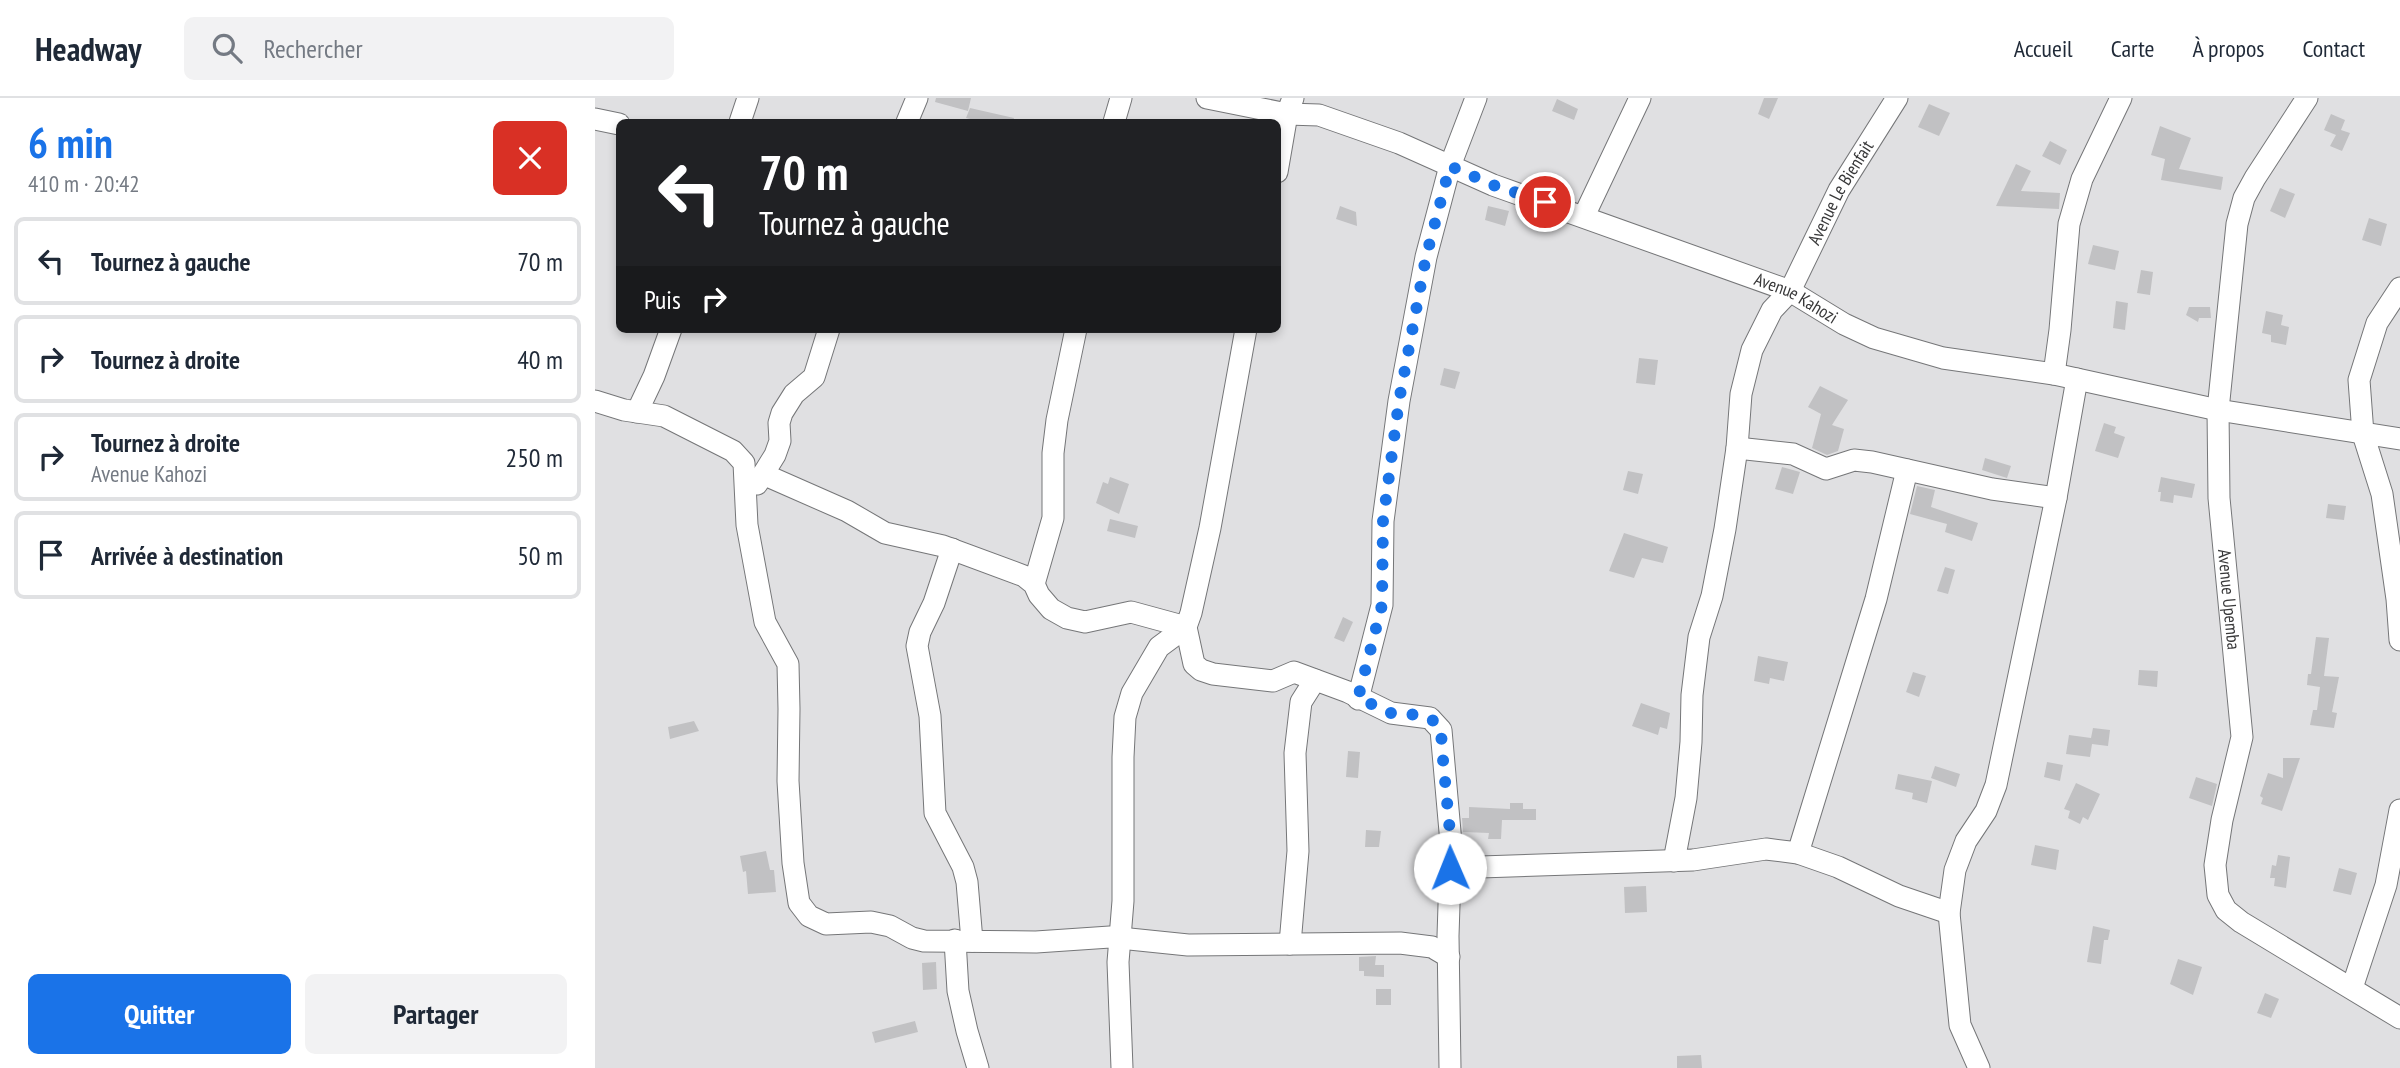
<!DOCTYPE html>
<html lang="fr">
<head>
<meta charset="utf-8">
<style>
  body { margin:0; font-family:"PT Sans Narrow",sans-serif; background:#f2f2f3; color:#1f2937; height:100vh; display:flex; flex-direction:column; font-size:26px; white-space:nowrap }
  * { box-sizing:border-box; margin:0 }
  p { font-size:23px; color:#747a83 }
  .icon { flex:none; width:38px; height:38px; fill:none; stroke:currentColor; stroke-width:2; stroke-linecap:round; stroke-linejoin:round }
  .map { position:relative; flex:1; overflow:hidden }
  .sheet { display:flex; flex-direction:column; background:#fff; width:595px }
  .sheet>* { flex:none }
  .banner { position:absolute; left:21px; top:21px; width:665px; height:214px; border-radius:10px; box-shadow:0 4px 10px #0003; background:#202124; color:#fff; overflow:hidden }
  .pin { position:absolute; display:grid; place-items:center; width:60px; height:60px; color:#fff; margin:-30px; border:4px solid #fff; border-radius:50%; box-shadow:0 2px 7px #0007 }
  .me { position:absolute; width:77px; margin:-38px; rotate:359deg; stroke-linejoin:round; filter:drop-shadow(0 0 5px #0008) }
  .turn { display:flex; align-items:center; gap:24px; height:147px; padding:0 28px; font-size:32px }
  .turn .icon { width:91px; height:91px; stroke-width:2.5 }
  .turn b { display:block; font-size:49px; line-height:60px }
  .then { display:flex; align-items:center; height:66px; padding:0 28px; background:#0003; gap:14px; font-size:26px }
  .round { display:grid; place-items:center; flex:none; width:74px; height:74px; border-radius:10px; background:#f2f2f3 }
  .overview { display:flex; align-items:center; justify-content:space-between; height:119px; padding:0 28px }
  h1 { font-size:42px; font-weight:600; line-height:52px; color:#1a73e8 }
  .button { display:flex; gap:14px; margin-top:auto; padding:14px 28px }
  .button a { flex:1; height:80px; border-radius:10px; background:#1a73e8; color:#fff; font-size:28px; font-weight:600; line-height:80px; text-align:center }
  .button a+a { background:#f2f2f3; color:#1f2937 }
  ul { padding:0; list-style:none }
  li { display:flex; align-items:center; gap:21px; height:88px; margin:0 14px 10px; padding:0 14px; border:4px solid #e0e1e3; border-radius:10px }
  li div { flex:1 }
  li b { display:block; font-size:26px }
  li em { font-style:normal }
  header { display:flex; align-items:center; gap:42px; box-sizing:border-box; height:98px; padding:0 35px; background:#fff; border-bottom:2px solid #e0e1e3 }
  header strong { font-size:33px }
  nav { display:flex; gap:38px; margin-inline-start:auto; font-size:24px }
  .search { width:490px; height:63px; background:#f2f2f3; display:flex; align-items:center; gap:18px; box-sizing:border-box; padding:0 24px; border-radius:10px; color:#747a83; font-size:26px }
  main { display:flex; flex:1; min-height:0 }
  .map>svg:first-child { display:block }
</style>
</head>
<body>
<header>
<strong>Headway</strong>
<div class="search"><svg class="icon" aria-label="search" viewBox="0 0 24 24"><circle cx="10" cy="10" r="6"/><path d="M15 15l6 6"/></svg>Rechercher</div>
<nav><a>Accueil</a><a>Carte</a><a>À propos</a><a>Contact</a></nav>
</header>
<main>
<section class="sheet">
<div class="overview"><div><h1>6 min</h1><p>410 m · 20:42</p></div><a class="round" style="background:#d93025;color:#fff"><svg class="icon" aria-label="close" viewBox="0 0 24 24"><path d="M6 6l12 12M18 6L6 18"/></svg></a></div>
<ul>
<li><svg class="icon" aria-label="left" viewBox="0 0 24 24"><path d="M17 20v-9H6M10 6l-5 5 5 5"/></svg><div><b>Tournez à gauche</b></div><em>70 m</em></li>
<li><svg class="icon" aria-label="right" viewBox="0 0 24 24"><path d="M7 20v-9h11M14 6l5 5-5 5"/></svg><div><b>Tournez à droite</b></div><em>40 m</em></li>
<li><svg class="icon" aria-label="right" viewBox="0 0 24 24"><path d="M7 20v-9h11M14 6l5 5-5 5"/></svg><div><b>Tournez à droite</b><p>Avenue Kahozi</p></div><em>250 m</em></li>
<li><svg class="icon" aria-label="arrive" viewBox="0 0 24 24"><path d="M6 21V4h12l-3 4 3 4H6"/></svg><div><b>Arrivée à destination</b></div><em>50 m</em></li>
</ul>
<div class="button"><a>Quitter</a><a>Partager</a></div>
</section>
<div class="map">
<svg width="1805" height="970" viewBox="0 0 1805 970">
  <rect width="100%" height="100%" fill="#e0e0e2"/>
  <g fill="#c1c1c3">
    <path d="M341 0H376L373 13 340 4Z"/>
    <path d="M1169 0H1183L1174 21 1163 16Z"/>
    <path d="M962 1 983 11 979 22 957 13Z"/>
    <path d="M1334 6 1355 15 1344 38 1323 29Z"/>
    <path d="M375 10 419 20 418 24H388L371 20Z"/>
    <path d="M1736 16 1750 22 1746 32 1755 35 1747 53 1735 48 1741 37 1729 32Z"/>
    <path d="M1565 28 1596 40 1584 71 1628 79 1626 92 1566 82 1570 61 1556 57Z"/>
    <path d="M1455 43 1472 52 1465 67 1447 58Z"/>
    <path d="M1421 66 1436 73 1426 93 1465 95 1464 111 1401 108Z"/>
    <path d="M1685 90 1700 96 1690 120 1675 113Z"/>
    <path d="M745 108 761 114 762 128 741 121Z"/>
    <path d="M893 108 914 113 910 128 890 122Z"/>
    <path d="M1774 120 1792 126 1786 148 1767 142Z"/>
    <path d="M1498 147 1524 153 1520 172 1493 166Z"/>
    <path d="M1546 172 1558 174 1555 197 1542 195Z"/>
    <path d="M1521 203 1533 205 1530 232 1518 230Z"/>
    <path d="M1594 209H1615L1616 220H1604L1603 224 1591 217Z"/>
    <path d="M1671 213 1688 217 1686 227 1694 229 1691 247 1676 244V237L1667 235Z"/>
    <path d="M1044 260 1063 262 1060 287 1041 285Z"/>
    <path d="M849 270 865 274 860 291 845 287Z"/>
    <path d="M1225 288 1253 302 1237 327 1249 331 1243 353 1232 357 1217 350 1226 316 1213 309Z"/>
    <path d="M1509 325 1521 329 1519 335 1530 339 1523 360 1500 353Z"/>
    <path d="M1390 360 1416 368 1412 380 1387 372Z"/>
    <path d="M1187 369 1205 374 1198 396 1180 391Z"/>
    <path d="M1033 373 1048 376 1043 396 1028 392Z"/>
    <path d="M515 379 534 386 524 416 501 405 508 384 513 386Z"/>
    <path d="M1566 379 1600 386 1597 400 1579 397 1578 405 1565 403 1566 394H1563Z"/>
    <path d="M1322 388 1340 392 1336 409 1383 425 1377 443 1350 434 1352 426 1315 416Z"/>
    <path d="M1733 406 1751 408 1749 422 1731 420Z"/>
    <path d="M515 421 543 428 540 440 512 433Z"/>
    <path d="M1029 435 1073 449 1068 465 1047 460 1039 480 1014 473Z"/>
    <path d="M1350 469 1360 472 1353 496 1342 493Z"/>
    <path d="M748 519 758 524 749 544 739 540Z"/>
    <path d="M1721 539 1734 540 1729 578 1744 579 1737 614 1742 615 1739 630 1715 627 1718 612H1722L1725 589 1712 587 1713 576H1716Z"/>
    <path d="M1163 558 1193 564 1189 583 1175 580 1174 586 1159 583Z"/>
    <path d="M1544 572 1563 573 1562 589 1543 587Z"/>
    <path d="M1318 574 1331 578 1324 599 1311 594Z"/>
    <path d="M1046 605 1075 615 1072 631 1065 629 1063 637 1037 628Z"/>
    <path d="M99 623 104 633 75 641 73 629Z"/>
    <path d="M1498 630 1515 632 1513 648 1497 646 1495 659 1471 656 1474 637 1496 640Z"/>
    <path d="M753 653 765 654 763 680 751 679Z"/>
    <path d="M1688 660H1705L1687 713 1666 706 1668 700 1665 698 1673 675 1688 680Z"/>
    <path d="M1452 664 1468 667 1465 683 1449 679Z"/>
    <path d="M1340 668 1365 676 1361 689 1336 680Z"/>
    <path d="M1303 676 1337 683 1332 705 1317 701 1318 695 1300 691Z"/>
    <path d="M1601 679 1622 686 1617 708 1594 700Z"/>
    <path d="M1481 685 1505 696 1493 722 1488 719 1485 726 1473 720 1475 713 1469 711Z"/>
    <path d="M915 705H928V711H941V722H907L906 741H893L894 735 868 734 867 720H874V709L915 711Z"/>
    <path d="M771 732 786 733 784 749H770Z"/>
    <path d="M1440 747 1464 752 1461 772 1436 767Z"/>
    <path d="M171 753 175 772H179L181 794 153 796 151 773 148 774 145 758Z"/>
    <path d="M1683 757 1695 759 1691 790 1679 788 1680 780H1675L1677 767 1681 768Z"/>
    <path d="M1744 770 1762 775 1756 797 1738 793Z"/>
    <path d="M1051 788 1052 814 1030 815 1029 789Z"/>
    <path d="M1498 828 1515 832 1513 842H1509L1506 866 1492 864Z"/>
    <path d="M781 858 780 867H789V879L769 878V873H764V859Z"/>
    <path d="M1583 861 1607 869 1598 897 1575 886Z"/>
    <path d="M341 864 342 891 328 892 327 865Z"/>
    <rect x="781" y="891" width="15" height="16"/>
    <path d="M1670 895 1684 901 1676 920 1662 915Z"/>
    <path d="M320 923 323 934 280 945 277 934Z"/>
    <path d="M1106 957 1107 970H1082V958Z"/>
  </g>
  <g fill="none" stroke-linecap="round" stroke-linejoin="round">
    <g stroke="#757678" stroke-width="23">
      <g id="minor">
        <path id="s1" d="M612 0 692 16 724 17 804 45 898 87 1195 193 1249 226 1279 240 1348 260 1459 276 1623 312 1805 341"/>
        <path id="s2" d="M1712 0 1660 80 1649 100 1642 126 1623 312 1624 400 1647 639 1627 722 1620 767 1623 797 1631 812 1646 824 1805 920"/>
        <path d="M0 21 24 26"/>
        <path d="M145 24 153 0"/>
        <path d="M312 24 322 0"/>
        <path d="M519 24 526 0"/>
        <path d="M682 74 692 16 698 0"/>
        <path d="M989 118 1045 0"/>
        <path d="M1805 190 1782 225 1764 282 1768 336 1787 396 1802 501 1805 542"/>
        <path d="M1459 276 1465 232 1474 126 1487 81 1526 0"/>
        <path d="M0 303 29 312 69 318 138 353 149 365 152 427 170 524 193 566 194 611 193 683 198 765 204 805 214 818 231 826 276 824 295 828 317 840 329 843 441 844 515 839 593 847 805 845 837 849 854 859"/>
        <path d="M42 314 59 278 76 231"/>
        <path d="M1142 350 1198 356 1231 371 1259 362 1277 364 1397 391 1461 400"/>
        <path d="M168 376 252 413 290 435 348 448 429 478 439 486 444 497 456 511 472 520 490 524 536 514 591 529 599 566 606 572 618 576 678 583 699 574 753 594 796 615 835 620 846 632 856 745 853 838 855 970"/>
        <path d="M162 386 180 357 185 343 184 325 187 315 199 296 219 279 234 231"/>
        <path d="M357 451 339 505 325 534 322 548 335 618 340 715 368 769 372 784 377 843"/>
        <path d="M439 486 458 420V355L462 322 481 231"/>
        <path d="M763 601 787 507 788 423 804 303 831 159 855 68 881 0"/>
        <path d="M1203 755 1281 501 1312 372"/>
        <path id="s3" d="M1079 763 1091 700 1096 644 1097 597 1104 539 1117 498 1130 431 1142 350 1146 296 1157 252 1177 212 1195 193 1244 92 1302 0"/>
        <path d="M855 770 1098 762 1171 751 1203 755 1243 769 1304 798 1354 815"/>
        <path d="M360 842 363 893 372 933 383 970"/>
        <path d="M695 846 703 753 700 655 706 604 720 582"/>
        <path d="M1757 890 1791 787 1805 712"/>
        <path d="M527 970 523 864 528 803V659L530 619 537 595 564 549 591 529 596 515 615 430 651 231"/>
        <path d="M1384 970 1365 927 1354 815 1360 772 1371 743 1391 713 1401 687 1461 400 1482 281"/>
      </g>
    </g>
    <use href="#minor" stroke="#fff" stroke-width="21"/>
  </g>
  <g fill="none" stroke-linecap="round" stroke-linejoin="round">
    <path stroke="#1a73e8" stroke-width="12" stroke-dasharray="0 21.6" d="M855 770 856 745 847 651 846 632 842 626 835 620 823 617 796 615 763 600 787 507 788 423 804 303 831 159 855 68 898 87 950 104"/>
  </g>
  <g text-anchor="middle" stroke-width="7" stroke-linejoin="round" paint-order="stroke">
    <g font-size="18" fill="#383839" stroke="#fff">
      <text dy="6" stroke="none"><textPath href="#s3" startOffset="700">Avenue Le Bienfait</textPath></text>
      <text dy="6" stroke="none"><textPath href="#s1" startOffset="625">Avenue Kahozi</textPath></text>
      <text dy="6" stroke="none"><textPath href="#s2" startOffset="522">Avenue Upemba</textPath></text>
    </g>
  </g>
</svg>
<div class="pin" style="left:950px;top:104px;background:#d93025"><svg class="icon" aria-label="arrive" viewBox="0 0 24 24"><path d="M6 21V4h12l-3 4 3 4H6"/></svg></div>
<svg class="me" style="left:855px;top:770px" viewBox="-20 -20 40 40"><circle r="19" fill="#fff"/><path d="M0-13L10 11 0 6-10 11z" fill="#1a73e8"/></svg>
<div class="banner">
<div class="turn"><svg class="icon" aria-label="left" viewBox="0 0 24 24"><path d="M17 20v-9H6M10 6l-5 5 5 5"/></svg><div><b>70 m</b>Tournez à gauche</div></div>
<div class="then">Puis<svg class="icon" aria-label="right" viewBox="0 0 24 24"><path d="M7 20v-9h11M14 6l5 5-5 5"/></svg></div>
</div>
</div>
</main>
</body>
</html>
